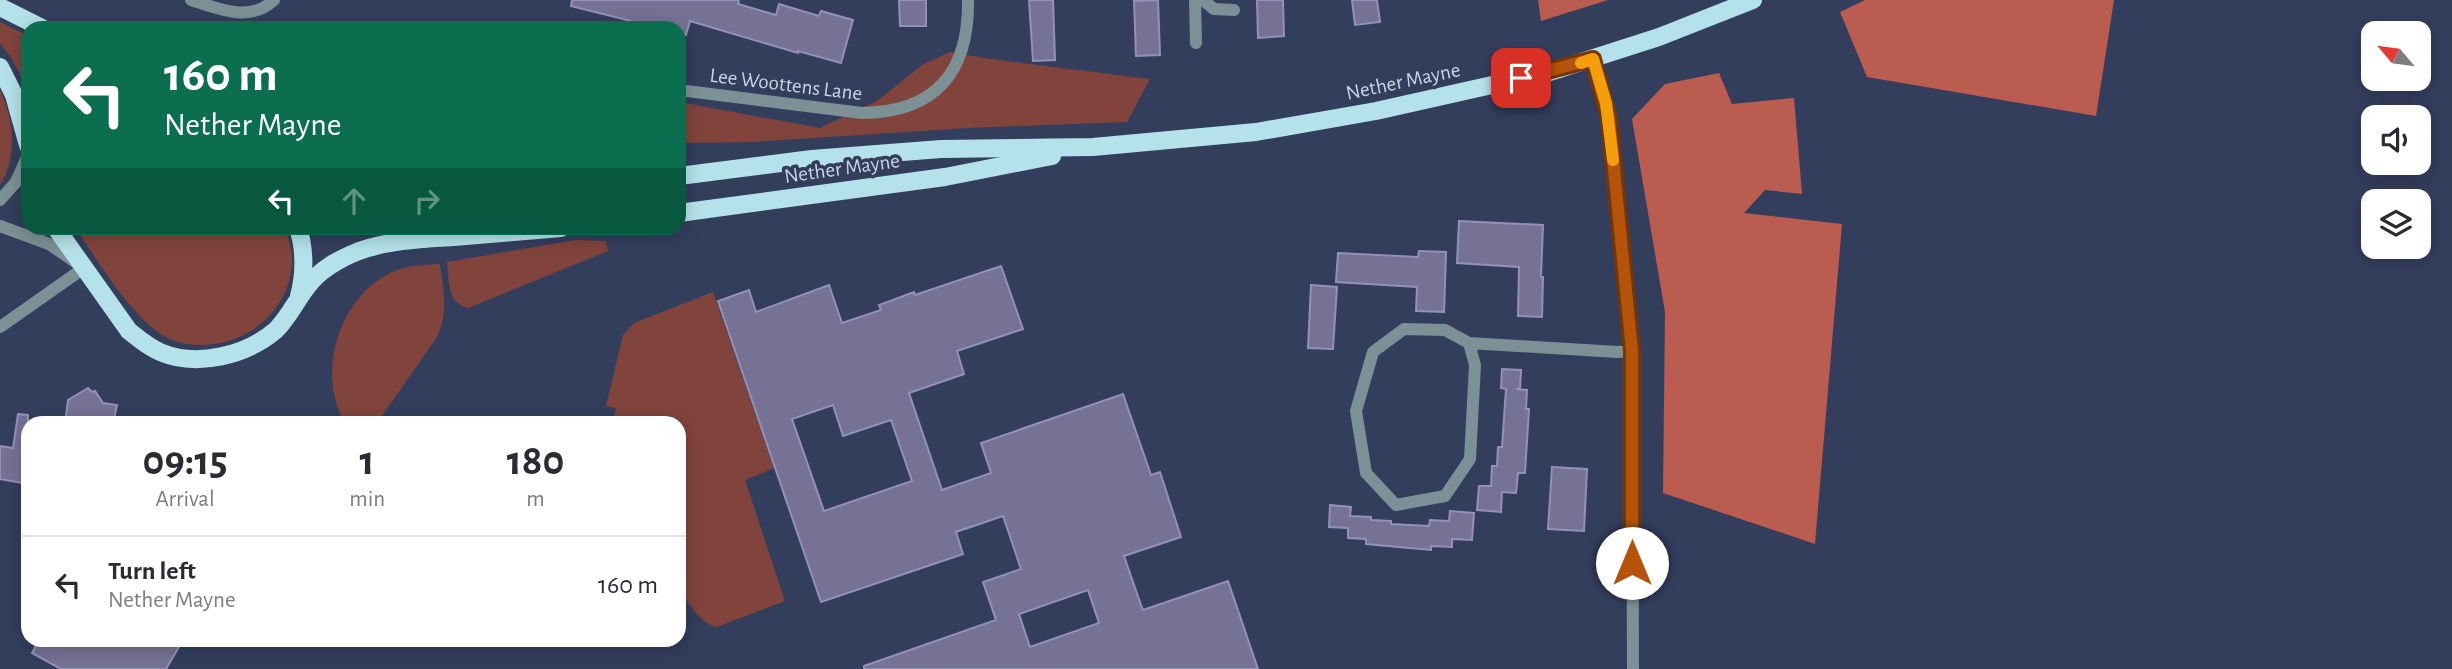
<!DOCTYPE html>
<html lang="en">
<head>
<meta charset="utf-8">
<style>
  body { margin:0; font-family:"Alegreya Sans",sans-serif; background:#f2f2f3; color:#2b2b33; height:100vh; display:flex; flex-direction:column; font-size:26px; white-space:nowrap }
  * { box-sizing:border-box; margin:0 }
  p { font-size:23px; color:#7c7c81 }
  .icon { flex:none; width:38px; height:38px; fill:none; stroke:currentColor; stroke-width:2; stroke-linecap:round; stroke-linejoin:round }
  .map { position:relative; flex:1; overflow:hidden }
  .panel { position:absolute; left:21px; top:416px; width:665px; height:231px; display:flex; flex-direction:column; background:#fff; border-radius:21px; box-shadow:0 4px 18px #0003 }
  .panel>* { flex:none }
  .hud { position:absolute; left:21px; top:21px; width:665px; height:214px; border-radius:21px; box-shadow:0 4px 18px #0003; background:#0b6e4f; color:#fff; overflow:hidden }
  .needle { width:46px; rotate:299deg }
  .buttons { position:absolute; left:2361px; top:21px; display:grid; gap:14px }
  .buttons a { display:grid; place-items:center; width:70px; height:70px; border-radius:14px; background:#fff; box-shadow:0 4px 18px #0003; font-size:35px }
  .pin { position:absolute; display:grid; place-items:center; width:60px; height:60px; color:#fff; margin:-30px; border-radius:14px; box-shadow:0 4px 10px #0006 }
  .me { position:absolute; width:77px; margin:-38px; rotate:0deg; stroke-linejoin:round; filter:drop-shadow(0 0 5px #0008) }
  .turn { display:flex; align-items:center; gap:24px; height:147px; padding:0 28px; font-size:32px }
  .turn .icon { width:91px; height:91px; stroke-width:2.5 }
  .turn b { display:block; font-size:49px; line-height:60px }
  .lanes { display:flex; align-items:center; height:66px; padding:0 28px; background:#0003; justify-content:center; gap:35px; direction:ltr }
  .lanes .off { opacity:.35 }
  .eta { display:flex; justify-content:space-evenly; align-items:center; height:119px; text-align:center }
  .eta b { font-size:42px; font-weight:600; line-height:49px }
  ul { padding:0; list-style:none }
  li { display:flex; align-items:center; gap:21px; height:98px; padding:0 28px; border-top:2px solid #e1e1e2 }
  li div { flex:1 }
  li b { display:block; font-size:26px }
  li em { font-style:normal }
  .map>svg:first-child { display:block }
</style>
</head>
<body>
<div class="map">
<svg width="2452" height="669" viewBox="0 0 2452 669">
  <rect width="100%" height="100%" fill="#333e5d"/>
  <g fill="#80443c">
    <path d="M0 22 28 36V90L12 59 0 43Z"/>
    <path d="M950 52 991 59 1150 79 1127 122 967 128 752 142 679 143V102L820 128 877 101 922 65Z"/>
    <path d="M0 90C14 120 18 156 0 185Z"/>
    <path d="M75 228H285C288 237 292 248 292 259 292 304 256 339 213 344 197 346 180 345 166 337 131 318 99 261 75 228Z"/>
    <path d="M576 240 606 241 608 251 468 308C447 304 449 279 447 262Z"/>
    <path d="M440 264C443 289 449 313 437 337L377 423H345C315 372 340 292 397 270 410 265 426 265 440 264Z"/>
    <path d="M713 292 774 468 745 480 785 601 717 627C701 624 689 603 679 591V424L613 423 616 408 606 406 623 335 634 323Z"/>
  </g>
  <g fill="#ba5c50">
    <path d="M1538 0H1608L1541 21Z"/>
    <path d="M1865 0H2114L2096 116 1867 77 1840 12Z"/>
    <path d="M1719 73 1732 104 1794 98 1802 194 1765 190 1744 213 1842 224 1815 544 1663 493 1665 312 1632 119 1665 84Z"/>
  </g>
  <g fill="#757296" stroke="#9491b7" stroke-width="2" fill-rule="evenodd">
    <path d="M572 0H739L738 4 776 15 779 4 819 16 821 11 853 20 841 63 798 51V53L690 21 686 35 679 33V28H659L571 6Z"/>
    <path d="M899 0H926V26H900Z"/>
    <path d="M1029 0H1053L1055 60 1033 61Z"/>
    <path d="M1158 0 1160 55 1136 56 1134 1Z"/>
    <path d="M1257 0H1283L1284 36 1258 38Z"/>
    <path d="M1352 0H1377L1380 22 1355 25Z"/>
    <path d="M1459 221 1543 225 1541 277H1543L1542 317 1518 316 1519 267 1457 263Z"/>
    <path d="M1419 251 1446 252 1444 312 1416 311 1417 287 1336 282 1338 253 1418 257Z"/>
    <path d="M1001 266 1023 329 957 351 964 374 909 393 942 490 991 473 981 443 1123 394 1151 475 1160 472 1181 537 1124 556 1142 608 1143 610 1228 581 1258 669H864V666L996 620 983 582 1021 569 1003 516 956 532 963 554 821 602 718 301 749 290 756 312 829 285 842 323 881 310 879 305 914 292 915 295ZM833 405 843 436 891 420 912 481 824 511 792 419ZM1088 590 1099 623 1030 647 1019 614Z"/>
    <path d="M1311 285 1337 287 1333 349 1308 348Z"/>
    <path d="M1502 369 1521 370 1520 389H1516L1527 390 1526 409H1529L1525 473H1518L1516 493 1502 492 1501 512 1477 510 1479 486H1491L1492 466H1497L1498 447H1502L1506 389 1501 388Z"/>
    <path d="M88 388 92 392 95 391 103 403 117 405 113 424H65L68 400Z"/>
    <path d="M18 414 28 415V484L0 479V446L13 448Z"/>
    <path d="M1552 467 1587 469 1584 531 1548 529Z"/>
    <path d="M1330 505 1351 507 1350 516 1371 517V520L1391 521V524L1429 526 1430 520 1449 521 1450 511 1474 513 1472 540 1452 539V547L1431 546V550L1366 544V539L1348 538V528L1329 527Z"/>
    <path d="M39 640H183L166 669H61L32 653Z"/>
  </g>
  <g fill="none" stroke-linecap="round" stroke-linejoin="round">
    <g stroke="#7c9195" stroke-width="12">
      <path d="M191 0C219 9 250 23 274 0"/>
      <path d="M1195 0 1196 43"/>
      <path d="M1203 0 1214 9 1234 10"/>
      <path d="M1593 59 1609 118 1632 351 1633 669"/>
      <path d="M679 90 862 113C936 112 969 72 968 0"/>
      <path d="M0 200 16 182 28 155"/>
      <path d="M0 226 49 244 84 268 0 327"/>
      <path d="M1469 343 1445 330 1404 329 1373 352 1356 411 1366 473 1396 505 1445 496 1470 459 1475 365 1469 343 1617 352 1632 351"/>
    </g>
    <g stroke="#b5e2ea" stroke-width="18">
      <path d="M0 7 42 28"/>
      <path d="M0 67 14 95 28 145"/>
      <path d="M679 176 812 159 941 149 1093 147 1256 132 1376 111 1550 72 1659 37 1753 0"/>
      <path d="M679 213 945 177 1052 156"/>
      <path d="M56 228 129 331C139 339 148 347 160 352 197 368 247 355 276 330 289 317 296 301 307 287 320 269 339 259 359 251 390 240 422 239 454 237 490 234 525 231 561 228"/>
      <path d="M298 228C305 249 305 274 299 296"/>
    </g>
  </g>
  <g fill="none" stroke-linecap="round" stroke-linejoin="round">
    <g stroke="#753606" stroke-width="18">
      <path id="route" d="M1521 78 1593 59 1609 118 1632 351V563"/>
    </g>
    <use href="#route" stroke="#b45309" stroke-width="12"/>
    <path stroke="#f59e0b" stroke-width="12" d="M1581 63 1593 59 1606 103 1613 160"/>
  </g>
  <g text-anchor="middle" stroke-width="7" stroke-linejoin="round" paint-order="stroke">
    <g font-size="21" fill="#cbd3e6" stroke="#333e5d">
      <text transform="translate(1403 81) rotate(-12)" y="7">Nether Mayne</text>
      <text transform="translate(786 84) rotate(7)" y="7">Lee Woottens Lane</text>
      <text transform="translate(842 168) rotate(-8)" y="7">Nether Mayne</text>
    </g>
  </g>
</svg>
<div class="buttons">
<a><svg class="needle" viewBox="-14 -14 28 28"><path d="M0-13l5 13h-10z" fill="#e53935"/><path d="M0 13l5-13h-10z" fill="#7c7c81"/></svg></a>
<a><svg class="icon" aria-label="sound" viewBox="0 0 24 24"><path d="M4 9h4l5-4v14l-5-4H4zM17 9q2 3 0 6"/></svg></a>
<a><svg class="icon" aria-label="layers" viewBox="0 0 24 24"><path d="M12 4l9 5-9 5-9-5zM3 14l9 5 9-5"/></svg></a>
</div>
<div class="pin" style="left:1521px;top:78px;background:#d93025"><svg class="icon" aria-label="arrive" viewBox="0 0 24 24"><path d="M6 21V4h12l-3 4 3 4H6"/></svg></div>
<svg class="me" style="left:1632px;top:563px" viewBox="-20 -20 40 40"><circle r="19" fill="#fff"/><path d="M0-13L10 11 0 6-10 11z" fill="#b45309"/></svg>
<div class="hud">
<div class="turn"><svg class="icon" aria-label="left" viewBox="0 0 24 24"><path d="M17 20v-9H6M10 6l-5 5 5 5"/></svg><div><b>160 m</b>Nether Mayne</div></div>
<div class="lanes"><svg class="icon" aria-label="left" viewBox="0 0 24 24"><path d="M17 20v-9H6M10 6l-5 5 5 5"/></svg><svg class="icon off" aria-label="ahead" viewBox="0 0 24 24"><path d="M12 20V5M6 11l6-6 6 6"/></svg><svg class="icon off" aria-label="right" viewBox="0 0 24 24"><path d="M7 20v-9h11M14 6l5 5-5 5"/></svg></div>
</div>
<section class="panel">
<div class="eta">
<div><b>09:15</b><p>Arrival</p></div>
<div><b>1</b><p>min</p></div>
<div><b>180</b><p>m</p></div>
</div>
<ul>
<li><svg class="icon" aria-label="left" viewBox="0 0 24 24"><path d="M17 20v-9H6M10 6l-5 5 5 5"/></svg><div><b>Turn left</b><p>Nether Mayne</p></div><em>160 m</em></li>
</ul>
</section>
</div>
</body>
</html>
